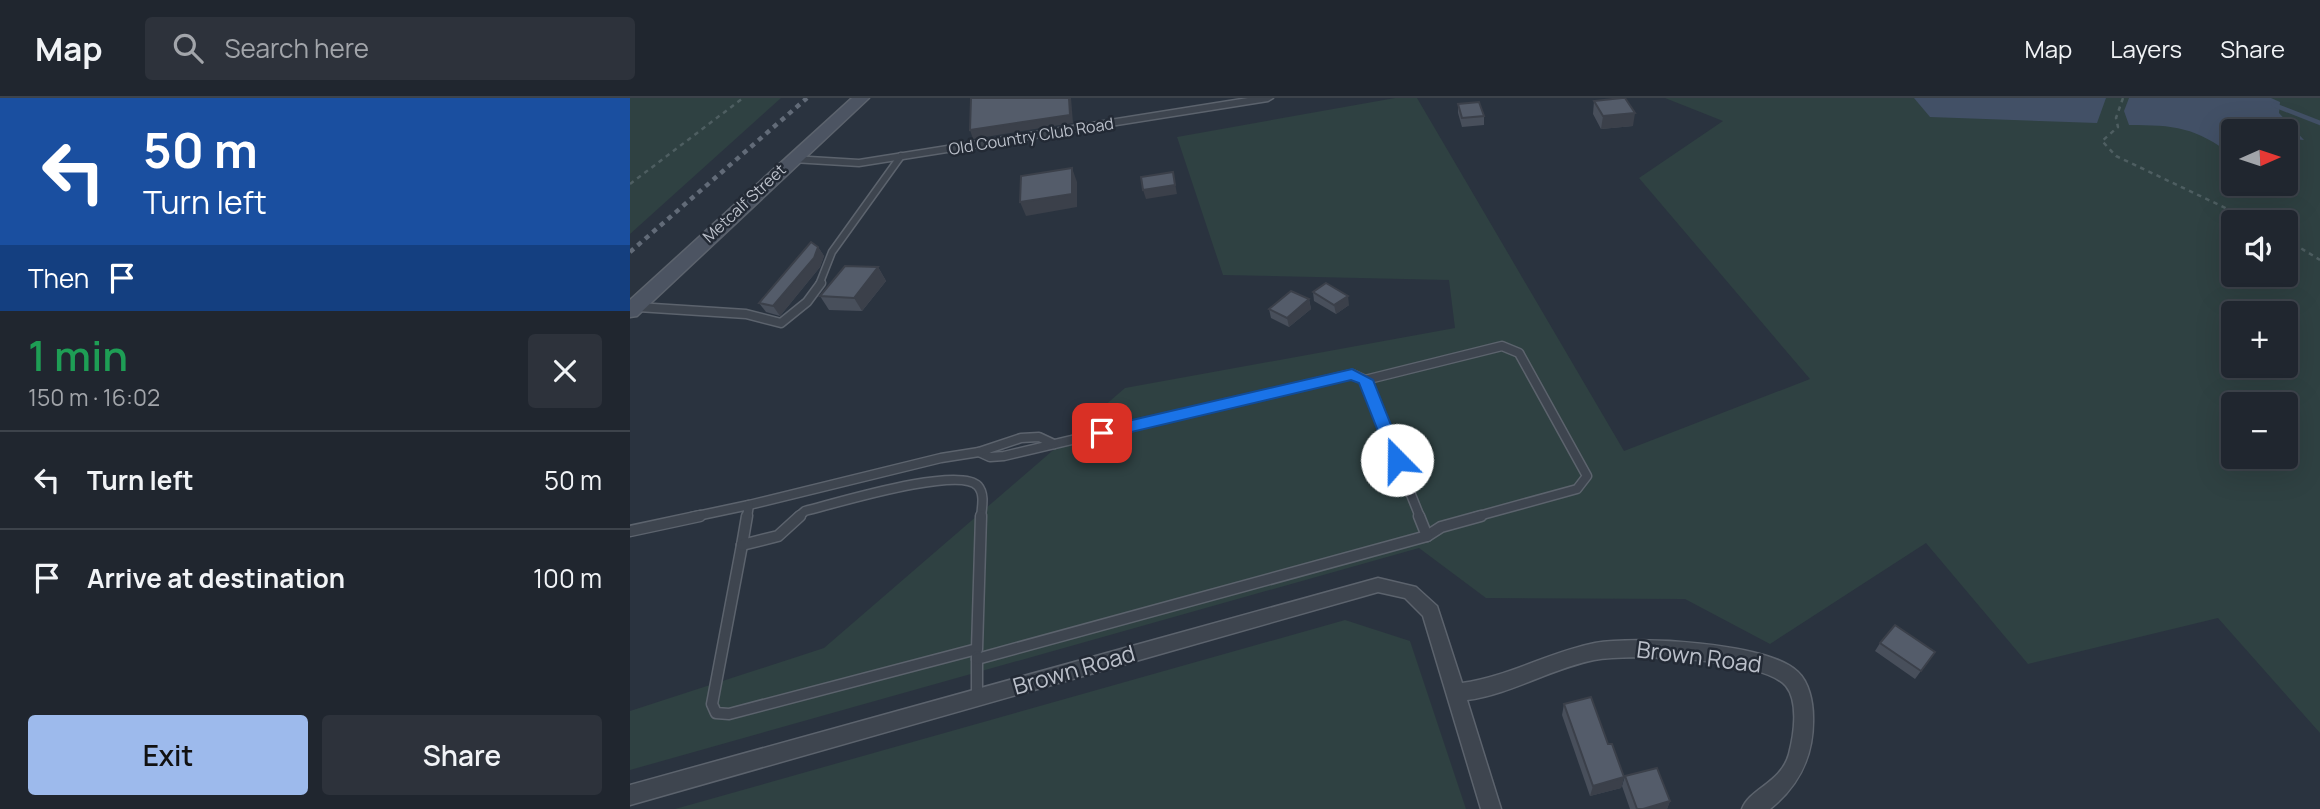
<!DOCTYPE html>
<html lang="en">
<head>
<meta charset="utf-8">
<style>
  body { margin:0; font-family:Manrope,sans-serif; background:#2d323b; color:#f1f3f6; height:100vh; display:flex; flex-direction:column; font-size:26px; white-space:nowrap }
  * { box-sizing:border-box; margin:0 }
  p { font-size:23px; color:#a2a5aa }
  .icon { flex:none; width:38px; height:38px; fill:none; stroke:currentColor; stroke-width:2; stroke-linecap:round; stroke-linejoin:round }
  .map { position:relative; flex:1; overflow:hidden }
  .side { display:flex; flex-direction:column; background:#20262f; width:630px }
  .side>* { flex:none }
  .banner { background:#1a4fa0; color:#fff; overflow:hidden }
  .needle { width:46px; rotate:87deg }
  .controls { position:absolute; left:1591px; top:21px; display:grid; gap:14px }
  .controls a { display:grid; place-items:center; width:77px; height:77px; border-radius:7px; background:#20262f; box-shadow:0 7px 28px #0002,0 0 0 2px #3d434b; font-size:35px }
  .pin { position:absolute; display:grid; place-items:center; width:60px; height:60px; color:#fff; margin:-30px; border-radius:14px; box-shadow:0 4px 10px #0006 }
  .me { position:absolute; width:77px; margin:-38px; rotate:338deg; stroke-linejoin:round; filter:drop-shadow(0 0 5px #0008) }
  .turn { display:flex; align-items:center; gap:24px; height:147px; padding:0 28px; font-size:32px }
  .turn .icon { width:91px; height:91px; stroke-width:2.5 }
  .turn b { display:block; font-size:49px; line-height:60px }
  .then { display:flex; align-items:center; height:66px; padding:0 28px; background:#0003; gap:14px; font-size:26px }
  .round { display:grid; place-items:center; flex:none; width:74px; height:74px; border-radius:7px; background:#2d323b }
  .headline { display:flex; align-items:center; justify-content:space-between; height:119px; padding:0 28px }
  h1 { font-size:42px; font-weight:600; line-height:52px; color:#1e9e55 }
  .cta { display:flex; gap:14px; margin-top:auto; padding:14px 28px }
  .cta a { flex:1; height:80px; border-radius:7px; background:#9dbaec; color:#111; font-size:28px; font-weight:600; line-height:80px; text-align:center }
  .cta a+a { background:#2d323b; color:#f1f3f6 }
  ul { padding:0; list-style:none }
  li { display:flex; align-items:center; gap:21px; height:98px; padding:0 28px; border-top:2px solid #3d434b }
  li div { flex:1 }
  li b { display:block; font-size:26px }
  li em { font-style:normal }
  header { display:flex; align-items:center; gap:42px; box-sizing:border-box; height:98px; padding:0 35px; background:#20262f; border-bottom:2px solid #3d434b }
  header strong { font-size:33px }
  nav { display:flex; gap:38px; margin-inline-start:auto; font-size:24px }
  .search { width:490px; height:63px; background:#2d323b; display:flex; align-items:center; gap:18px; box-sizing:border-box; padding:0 24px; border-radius:7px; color:#a2a5aa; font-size:26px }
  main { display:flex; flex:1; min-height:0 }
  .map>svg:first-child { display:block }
</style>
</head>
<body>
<header>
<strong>Map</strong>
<div class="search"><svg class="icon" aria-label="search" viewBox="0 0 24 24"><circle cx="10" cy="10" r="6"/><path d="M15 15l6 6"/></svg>Search here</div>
<nav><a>Map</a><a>Layers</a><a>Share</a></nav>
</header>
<main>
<section class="side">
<div class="banner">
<div class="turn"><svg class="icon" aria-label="left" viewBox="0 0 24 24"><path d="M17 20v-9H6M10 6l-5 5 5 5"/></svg><div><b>50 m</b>Turn left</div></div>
<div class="then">Then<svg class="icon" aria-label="arrive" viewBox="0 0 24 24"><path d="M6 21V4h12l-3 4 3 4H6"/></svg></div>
</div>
<div class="headline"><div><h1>1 min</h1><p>150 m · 16:02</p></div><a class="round"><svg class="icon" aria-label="close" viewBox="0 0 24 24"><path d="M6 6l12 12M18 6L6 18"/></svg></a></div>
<ul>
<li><svg class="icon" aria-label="left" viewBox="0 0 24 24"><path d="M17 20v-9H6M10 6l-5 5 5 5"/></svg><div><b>Turn left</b></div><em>50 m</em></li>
<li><svg class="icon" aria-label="arrive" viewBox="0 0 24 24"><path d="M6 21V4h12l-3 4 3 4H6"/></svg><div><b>Arrive at destination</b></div><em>100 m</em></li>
</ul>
<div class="cta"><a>Exit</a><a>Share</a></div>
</section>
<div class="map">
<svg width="1690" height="711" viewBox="0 0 1690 711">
  <rect width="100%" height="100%" fill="#2a333f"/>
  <g fill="#2f4142" fill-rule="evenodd">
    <path d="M0 0H151L0 136Z"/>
    <path d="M765 0H787L994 353 1180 281 1009 80 1093 23 1035 0H1690V635L1588 520 1398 566 1296 445 1140 546 1055 501 856 500 789 450 0 672V613L194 550 495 290 825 230 819 182 593 177 547 39ZM1603 33H1656V86H1603ZM1603 124H1656V177H1603ZM1603 215H1656V268H1603ZM1603 306H1656V359H1603Z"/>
    <path d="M715 522 780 543 836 711H45Z"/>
  </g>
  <g fill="#425066">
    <path d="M1284 0H1476L1467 25 1300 19Z"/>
    <path d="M1499 0H1641L1650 4 1649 15 1674 42 1656 40V33H1603V39L1599 40 1603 58C1566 29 1544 27 1499 27L1494 13Z"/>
  </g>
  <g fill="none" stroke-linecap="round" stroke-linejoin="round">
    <path stroke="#425066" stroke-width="4.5" d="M1644 7 1690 25"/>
    <g stroke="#5c636d" stroke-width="9">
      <path id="lane-far2" d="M189 187 202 154 271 58"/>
    </g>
    <g stroke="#5c636d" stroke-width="11">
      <g id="lane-far1">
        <path d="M8 209 116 216 151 225 177 204 191 185"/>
        <path d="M735 282 872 248 889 255 957 378 947 391 845 419"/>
        <path d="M349 354 360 359 374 358 722 276 735 282 790 419"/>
        <path d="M119 407 311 360 349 354 391 340 409 339 424 346"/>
        <path d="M62 419 119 407 117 419"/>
        <path d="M168 419 175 413C204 406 329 367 348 388 355 396 352 409 351 419"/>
      </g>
    </g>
    <g stroke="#5c636d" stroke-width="13">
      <g id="lane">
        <path d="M0 433 70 418"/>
        <path d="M797 438 811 429 851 418"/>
        <path d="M112 447 82 606 86 615 99 616 347 551 351 418"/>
        <path d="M112 447 117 418"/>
        <path d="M112 447 148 438 170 418"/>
        <path d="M347 558V600"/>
        <path d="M347 561 797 438 789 418"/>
      </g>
    </g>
    <g stroke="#5c636d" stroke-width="3">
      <g id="street">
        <path d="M618 0H643L638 3 229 68 163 64 157 61 163 58 229 62Z"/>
        <path d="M748 480 786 489 807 508 832 585C878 579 919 554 965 545 1006 538 1137 544 1168 574 1179 584 1183 604 1183 619 1184 657 1170 687 1140 711H1112C1120 690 1151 685 1159 656 1164 637 1169 604 1156 588 1132 560 1000 555 964 562 920 571 881 596 837 602L871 711H851L793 518 775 500 748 494 0 707V687Z"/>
      </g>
    </g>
    <g stroke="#5c636d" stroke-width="3">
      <path id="secondary" d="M222 0H239L7 218 0 219V202Z"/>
    </g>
    <g stroke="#4e5e61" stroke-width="2.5" stroke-dasharray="4.5 4.5" stroke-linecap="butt">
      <path d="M1493 0 1486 20 1488 29 1472 43 1486 58 1625 124"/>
      <path d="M0 86 113 0"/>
      <path d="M1656 141 1690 162"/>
    </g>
    <use href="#lane-far2" stroke="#3e454f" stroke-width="6"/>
    <use href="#lane-far1" stroke="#3e454f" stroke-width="8"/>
    <use href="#lane" stroke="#3e454f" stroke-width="10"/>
    <use href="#street" fill="#3e454f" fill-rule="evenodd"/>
    <use href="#secondary" fill="#4c5462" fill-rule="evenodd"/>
    <path stroke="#626b78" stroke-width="4.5" stroke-dasharray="5 5" stroke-linecap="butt" d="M0 154 177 0"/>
  </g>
  <g fill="#484f5b">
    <path d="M964 3 1003 28 971 31 963 16Z"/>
    <path d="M828 6 854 18V27L832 29 828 15Z"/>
    <path d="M188 149 194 158 190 169 150 218 136 214 129 205Z"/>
    <path d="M248 169 256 183 232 213 199 212 190 198Z"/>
    <path d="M683 194 719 207 706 216 684 203Z"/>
    <path d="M679 201 681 211 659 229 641 220 639 211Z"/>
    <path d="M1250 545 1305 554 1285 581 1245 553Z"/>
    <path d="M934 606 978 646 994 679 991 690 960 698 932 617Z"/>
    <path d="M995 678 1040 703 1037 711H1000L992 688Z"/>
  </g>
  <g fill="#3b404a">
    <path d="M439 0H441L443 25 343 41 340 32Z"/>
    <path d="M1005 15 1003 28 971 31 973 18Z"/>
    <path d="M442 70 447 84V109L396 118 390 104Z"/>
    <path d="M543 74 547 96 516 101 513 92Z"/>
    <path d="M188 149 194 158 190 169 150 218 143 208Z"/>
    <path d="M248 169 256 183 232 213 224 200Z"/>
    <path d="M718 198 719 207 706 216 704 207Z"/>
    <path d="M679 201 681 211 659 229 657 220Z"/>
    <path d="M994 679 991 690 960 698 963 688Z"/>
    <path d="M1040 703 1037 711H1013Z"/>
  </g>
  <g fill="#545c6a" stroke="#3b404a" stroke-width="2">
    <path d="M341 0H439L440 17 340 32Z"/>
    <path d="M992 0H995L1005 15 973 18 964 3Z"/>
    <path d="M849 4 854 18 832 20 828 6Z"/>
    <path d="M442 70V96L390 104 391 78Z"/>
    <path d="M543 74 545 87 513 92 511 79Z"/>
    <path d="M181 144 188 149 184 160 143 208 129 205Z"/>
    <path d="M215 168 248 169 224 200 190 198Z"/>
    <path d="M696 185 718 198 704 207 683 194Z"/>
    <path d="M661 193 679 201 657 220 639 211Z"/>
    <path d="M1265 527 1305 554 1291 573 1250 545Z"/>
    <path d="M961 599 978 646H982L994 679 963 688 934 606Z"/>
    <path d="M1027 670 1040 703 1013 711H1007L995 678Z"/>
  </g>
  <path fill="#1a73e8" stroke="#114b97" stroke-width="2" d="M722 271 743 282 775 362 773 366H761L729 285 721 282 472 341 464 335 472 329Z"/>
  <g text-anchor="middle" stroke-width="5" stroke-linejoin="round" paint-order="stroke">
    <g font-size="16" fill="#bbc0ca" stroke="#232a35">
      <text transform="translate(401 38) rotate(-9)" y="6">Old Country Club Road</text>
      <text transform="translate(114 105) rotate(-43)" y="6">Metcalf Street</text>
    </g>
    <g font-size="23" fill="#bbc0ca" stroke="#232a35">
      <text transform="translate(1069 559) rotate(7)" y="8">Brown Road</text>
      <text transform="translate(444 572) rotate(-16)" y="8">Brown Road</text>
    </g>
  </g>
</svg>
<div class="controls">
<a><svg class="needle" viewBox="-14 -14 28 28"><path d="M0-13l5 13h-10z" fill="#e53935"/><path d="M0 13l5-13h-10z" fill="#a2a5aa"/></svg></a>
<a><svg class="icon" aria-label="sound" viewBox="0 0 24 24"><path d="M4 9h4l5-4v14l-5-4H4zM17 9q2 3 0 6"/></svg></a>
<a>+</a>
<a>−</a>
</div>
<div class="pin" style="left:472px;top:335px;background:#d93025"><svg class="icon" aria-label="arrive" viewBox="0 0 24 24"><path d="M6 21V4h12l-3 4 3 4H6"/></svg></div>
<svg class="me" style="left:767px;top:362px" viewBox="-20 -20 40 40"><circle r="19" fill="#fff"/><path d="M0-13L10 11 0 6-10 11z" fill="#1a73e8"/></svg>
</div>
</main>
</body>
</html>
